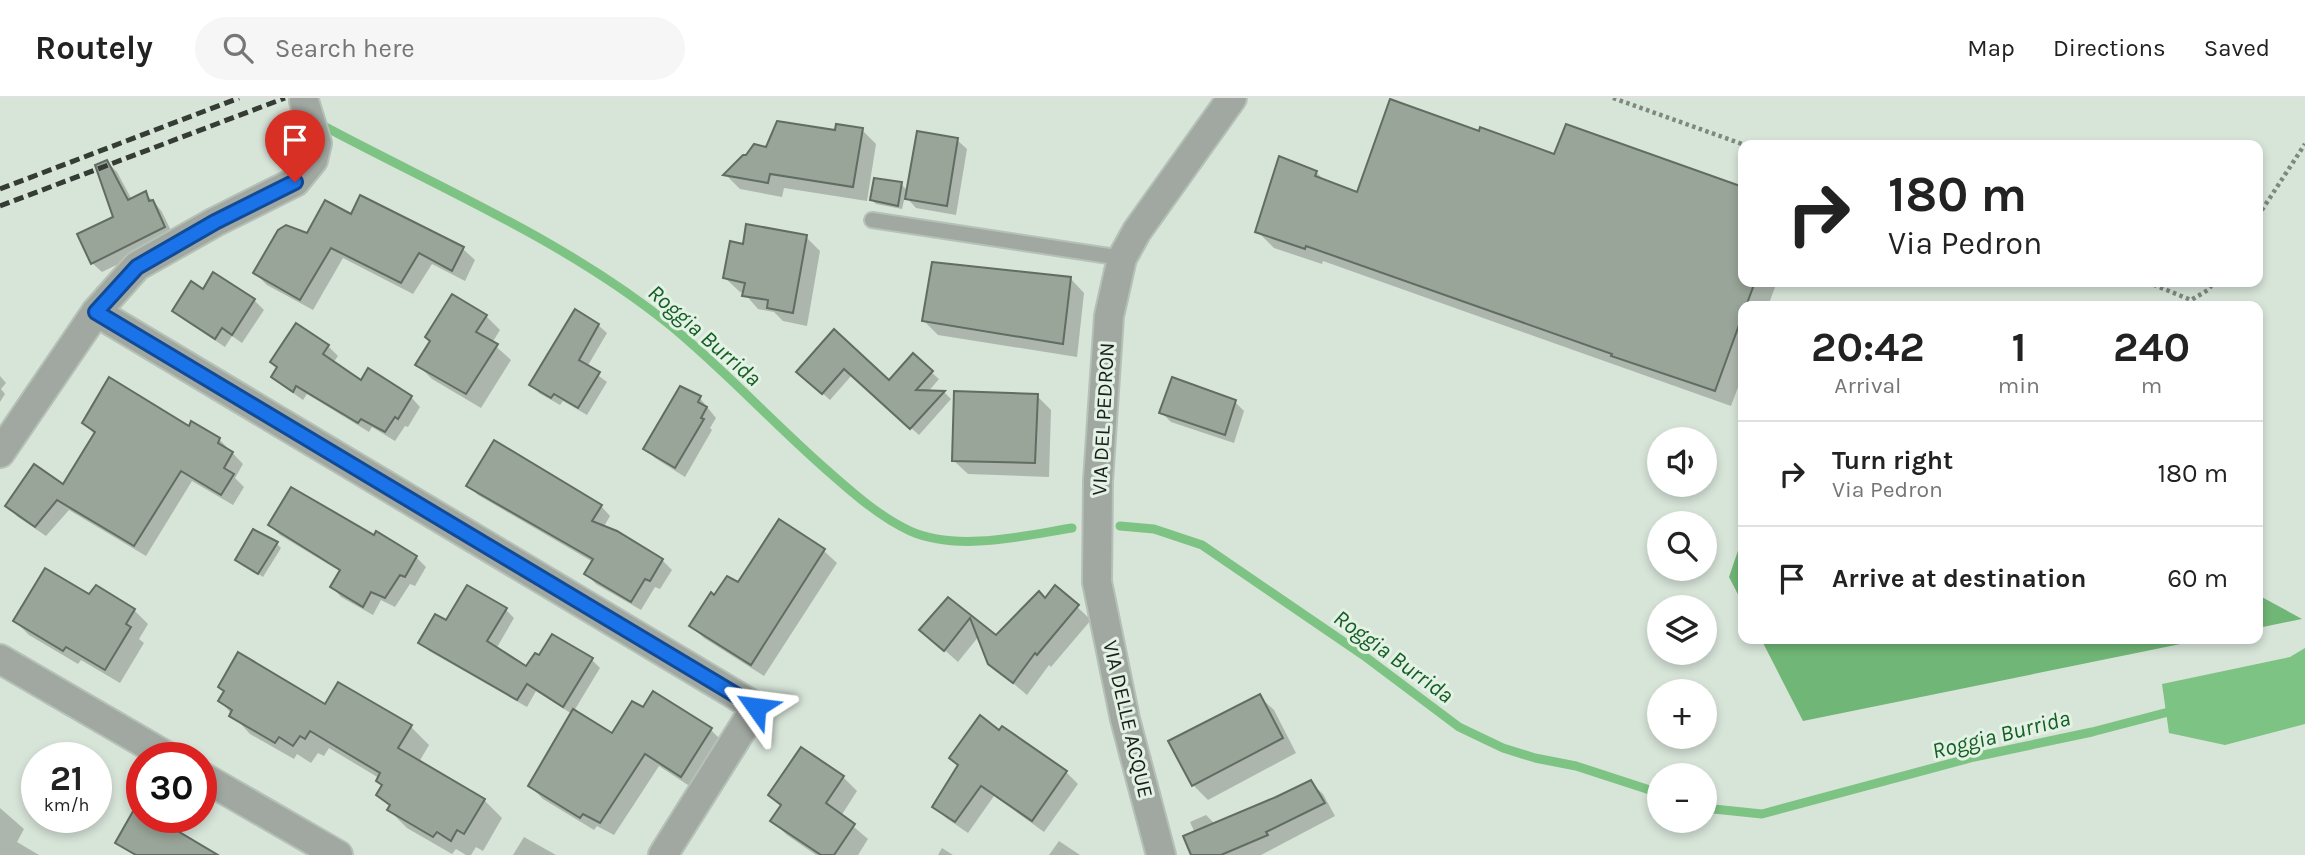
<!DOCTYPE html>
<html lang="en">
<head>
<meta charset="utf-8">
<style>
  body { margin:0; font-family:Karla,sans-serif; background:#f6f6f6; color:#222; height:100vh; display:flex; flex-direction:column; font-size:26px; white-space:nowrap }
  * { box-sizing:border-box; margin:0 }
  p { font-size:23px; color:#767676 }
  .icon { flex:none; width:38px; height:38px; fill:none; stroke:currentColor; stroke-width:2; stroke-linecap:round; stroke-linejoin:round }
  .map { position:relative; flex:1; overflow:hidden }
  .drawer { position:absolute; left:1738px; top:203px; width:525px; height:343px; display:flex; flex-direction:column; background:#fff; border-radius:14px; box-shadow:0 4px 10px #0003 }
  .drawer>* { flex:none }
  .hud { position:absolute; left:1738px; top:42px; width:525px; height:147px; border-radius:14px; box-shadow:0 4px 10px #0003; background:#fff; color:#222; overflow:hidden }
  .controls { position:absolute; left:1647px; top:329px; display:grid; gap:14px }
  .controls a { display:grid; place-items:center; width:70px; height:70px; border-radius:50%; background:#fff; box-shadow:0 4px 10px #0003; font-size:35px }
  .speed { position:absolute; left:21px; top:644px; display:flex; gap:14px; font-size:35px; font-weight:700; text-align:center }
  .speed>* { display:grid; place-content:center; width:91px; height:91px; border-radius:50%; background:#fff; box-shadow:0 4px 10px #0003; line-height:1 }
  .speed small { font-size:18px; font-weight:400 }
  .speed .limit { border:10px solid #d22; background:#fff; color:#111 }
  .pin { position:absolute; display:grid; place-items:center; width:60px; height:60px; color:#fff; margin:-72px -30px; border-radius:50% 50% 50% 0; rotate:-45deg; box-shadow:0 0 7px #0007 }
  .pin .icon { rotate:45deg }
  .me { position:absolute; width:77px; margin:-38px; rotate:301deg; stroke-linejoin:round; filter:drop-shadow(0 0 5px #0008) }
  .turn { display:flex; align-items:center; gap:24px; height:147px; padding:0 35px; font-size:32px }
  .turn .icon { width:91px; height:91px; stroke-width:2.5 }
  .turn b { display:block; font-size:49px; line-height:60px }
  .eta { display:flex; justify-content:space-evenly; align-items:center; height:119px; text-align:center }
  .eta b { font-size:42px; font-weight:700; line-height:49px }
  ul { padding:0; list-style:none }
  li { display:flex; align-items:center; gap:21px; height:105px; padding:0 35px; border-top:2px solid #e0e0e0 }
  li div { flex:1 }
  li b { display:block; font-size:26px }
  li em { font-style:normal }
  header { display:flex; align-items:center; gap:42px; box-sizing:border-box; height:98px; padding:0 35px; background:#fff; border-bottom:2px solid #e0e0e0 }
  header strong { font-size:33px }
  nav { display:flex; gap:38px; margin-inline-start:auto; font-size:24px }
  .search { width:490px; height:63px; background:#f6f6f6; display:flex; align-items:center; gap:18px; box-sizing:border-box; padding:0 24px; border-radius:38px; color:#767676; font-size:26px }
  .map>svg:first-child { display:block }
</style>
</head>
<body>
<header>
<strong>Routely</strong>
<div class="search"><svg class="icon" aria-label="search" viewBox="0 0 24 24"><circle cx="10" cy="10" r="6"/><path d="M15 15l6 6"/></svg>Search here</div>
<nav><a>Map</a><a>Directions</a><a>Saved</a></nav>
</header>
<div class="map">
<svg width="2305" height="757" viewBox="0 0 2305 757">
  <rect width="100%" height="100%" fill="#d7e4d8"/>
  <g fill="#70b676">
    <path d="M1743 438V506L1729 479Z"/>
    <path d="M2258 497 2302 521 2258 530Z"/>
    <path d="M1761 541H2205L1803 623Z"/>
  </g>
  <path fill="#7dc383" d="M2305 550V626L2225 647 2169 635 2162 586 2290 559Z"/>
  <g fill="#0003">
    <path d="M862 32 876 46 867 103 784 90 782 99 740 91 726 77 767 51 837 34Z"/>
    <path d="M1479 35 1555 59 1743 91V184H1777L1768 208H1743V276L1731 308 1323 163 1322 166 1274 150 1257 133 1316 74 1326 84 1358 97Z"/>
    <path d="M957 42 967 51 956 117 916 110 905 98 902 111 876 106 871 101 901 86 908 93Z"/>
    <path d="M107 64 117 74 132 102 146 96 155 105 162 114 174 139 102 174 92 165 115 120Z"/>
    <path d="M361 100 463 151 475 162 465 183 432 166 413 196 343 160 313 212 267 187 255 175 351 118Z"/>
    <path d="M806 139 820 153 807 228 783 223 774 214 758 211 744 195 740 194 725 180 744 148Z"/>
    <path d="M1070 180 1084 195 1077 259 938 237 923 222Z"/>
    <path d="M204 193 254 202 264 212 242 245 232 238 225 249 184 222 174 213Z"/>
    <path d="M486 218 500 232 492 245 511 262 481 310 432 281 417 266Z"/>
    <path d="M598 227 607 235 587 269 607 284 587 317 563 303 560 307 539 295 531 286Z"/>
    <path d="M834 234 890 284 931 274 939 281 928 294H944L951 301 919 337 852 277 830 302 806 281Z"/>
    <path d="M328 248 338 258 333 265 361 284 411 299 420 309 408 329 405 328 395 343 372 329 369 334 307 296 303 302 283 288 273 279Z"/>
    <path d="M0 278 6 285 1 291 5 296 0 304Z"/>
    <path d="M1037 298 1051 312 1049 379 968 376 953 362Z"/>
    <path d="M699 299 716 320 710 330 712 332 685 379 655 360 646 351Z"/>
    <path d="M1235 304 1244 313 1234 345 1171 324 1161 314Z"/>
    <path d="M84 325 189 330 219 341 243 366 235 380 244 389 233 407 192 383 146 458 69 412 46 438 18 419 7 408 64 388 95 337Z"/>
    <path d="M469 388 601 408 610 418 603 430 662 462 672 472 660 491 655 489 641 512 596 486 586 476 593 464 478 397Z"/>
    <path d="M779 423 824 453 837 465 764 578 704 540 691 528 715 499 738 487Z"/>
    <path d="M270 427 374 440 416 459 426 469 415 488 410 486 395 509 381 502 373 517 341 499 332 489 341 474 280 437Z"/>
    <path d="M277 446 281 450 263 479 237 462Z"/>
    <path d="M1056 489 1091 522 1051 569 1049 567 1027 597 989 565 979 538 958 564 922 532 948 501 997 539 1046 502Z"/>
    <path d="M90 498 134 512 148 526 139 541 144 545 120 585 81 562 78 566 29 537 15 523Z"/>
    <path d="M506 512 514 520 496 551 527 571 592 562 600 570 574 613 612 637 644 611 711 632 724 645 694 691 659 668 614 737 597 728 594 732 543 701 530 688 572 616 536 593 527 609 429 553 420 544 447 524Z"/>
    <path d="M1259 598 1274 612 1296 655 1208 702 1193 687Z"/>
    <path d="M220 603 326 608 411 629 429 647 419 664 484 702 502 720 483 753 476 749 471 757H466L456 751 452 756 407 730 389 712 391 710 378 697 383 688 379 680 329 650 324 658 318 655 311 665 297 656 294 661 250 636Z"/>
    <path d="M999 634 1066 674 1078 686 1044 734 994 698 968 735 946 720 935 709 959 668 951 660Z"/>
    <path d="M843 679 857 693 841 718 868 741 858 757H816L787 737 772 723 782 708 771 697Z"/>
    <path d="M1310 684 1323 696 1335 718 1261 757H1192L1195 735 1190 724 1206 717 1216 727Z"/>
    <path d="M0 710 24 731 17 744 39 757H0Z"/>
    <path d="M524 739 556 757H513Z"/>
    <path d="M1059 743 1080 757H1049Z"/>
    <path d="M942 750 953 757H938Z"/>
  </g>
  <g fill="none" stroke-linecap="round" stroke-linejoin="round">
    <g stroke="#7dc383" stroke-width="9">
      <path d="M318 25C437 89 565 142 670 227 726 273 775 327 829 374 854 396 880 419 910 433 957 454 1023 438 1072 430"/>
      <path d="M1120 428 1154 431 1202 447 1363 557 1459 629 1503 650 1535 660 1576 668 1659 695"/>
      <path d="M1704 710 1762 716 1974 659 2092 634 2176 612"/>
    </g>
  </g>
  <g fill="#99a599" stroke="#616c62" stroke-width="2">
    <path d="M1390 1 1479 33 1480 29 1554 56 1566 26 1743 89V184H1755L1746 208H1743V216L1715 293 1611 258 1612 256 1306 148 1305 151 1255 134 1279 58 1317 73 1315 78 1357 94Z"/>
    <path d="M777 23 835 32 836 26 863 30 853 89 770 76 768 85 723 77 743 57H746L754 46 766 49Z"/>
    <path d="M917 33 958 40 947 108 905 101Z"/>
    <path d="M107 62 128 102 146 93 149 103 153 102 165 129 91 166 77 136 113 119 95 67Z"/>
    <path d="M874 80 902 84 898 108 870 102Z"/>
    <path d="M360 97 464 149 452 173 419 155 401 185 331 150 300 202 253 175 278 132 286 127 307 135 325 102 351 116Z"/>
    <path d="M746 126 807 137 793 215 767 210 768 202 742 198 745 185 723 180 730 143 743 146Z"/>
    <path d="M932 164 1071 179 1063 246 922 223Z"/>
    <path d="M213 174 255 201 232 237 222 230 215 241 172 213 191 183 203 191Z"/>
    <path d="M452 196 487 217 476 234 498 246 466 296 415 267 430 243 425 239Z"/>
    <path d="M575 211 599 226 579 262 600 274 578 310 554 296 551 300 529 287Z"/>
    <path d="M296 225 329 247 323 256 361 282 368 270 412 298 398 321 395 319 385 334 361 321 358 325 296 288 293 294 271 279 277 269 270 264Z"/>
    <path d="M834 231 889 282 913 255 933 273 916 292 945 293 910 331 844 271 822 296 796 274Z"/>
    <path d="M109 279 189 328 191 323 220 340 218 345 233 354 224 370 234 376 221 397 181 373 134 448 57 402 35 429 5 408 34 366 63 386 95 334 82 325Z"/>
    <path d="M1172 279 1236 302 1225 337 1159 315Z"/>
    <path d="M680 288 701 298 698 304 707 309 701 320 704 321 675 370 643 351Z"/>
    <path d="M954 293 1038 296 1035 365 952 363Z"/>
    <path d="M494 342 602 407 592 423 617 433 663 461 650 483 645 481 631 504 584 476 593 461 466 388Z"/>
    <path d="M291 389 374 437 376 433 417 458 405 479 400 477 385 500 371 494 363 509 330 489 340 472 268 427Z"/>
    <path d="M779 421 825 451 751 567 689 528 711 494 714 497 727 478 738 484Z"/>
    <path d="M253 431 278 444 258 476 235 462Z"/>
    <path d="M45 470 89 496 96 487 135 511 126 526 131 529 105 572 66 549 63 553 13 523Z"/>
    <path d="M467 487 507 510 487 543 526 568 535 555 539 557 552 536 593 560 563 609 527 586 517 602 418 545 435 516 446 522Z"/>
    <path d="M1055 487 1079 507 1037 557 1035 555 1013 585 988 566 970 520 944 553 919 532 948 499 996 537 1039 493 1045 500Z"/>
    <path d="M238 554 325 606 338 584 412 627 398 650 485 701 464 736 457 732 451 743 437 734 433 739 387 712 390 707 376 697 382 687 376 683 380 675 310 633 305 641 300 638 293 648 279 639 275 645 229 618 232 612 218 603 224 593 218 589Z"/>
    <path d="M653 593 712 630 681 679 645 656 600 725 583 716 580 720 528 688 573 611 612 635 632 603 643 609Z"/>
    <path d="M1260 596 1283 640 1192 688 1168 643Z"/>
    <path d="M980 617 999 632 1002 628 1067 673 1032 723 981 688 955 724 932 709 958 667 949 660Z"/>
    <path d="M801 649 844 678 826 705 855 726 834 757H821L770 723 781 707 768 697Z"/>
    <path d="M1311 682 1325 705 1266 734 1268 737 1221 757H1191L1183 738 1276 699Z"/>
    <path d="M136 708 142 712V719H154L218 757H136L115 745Z"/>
  </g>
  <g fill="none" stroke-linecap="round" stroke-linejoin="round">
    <g stroke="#b5c1b6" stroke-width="18">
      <path id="service" d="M872 122 1122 160"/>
    </g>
    <g stroke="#b5c1b6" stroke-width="32">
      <g id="minor">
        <path d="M96 214 756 609 663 757"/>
        <path d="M0 355 96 214 137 168 215 124 295 84 313 62 317 45 304 3"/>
        <path d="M0 561 170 660"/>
        <path d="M201 678 338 757"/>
        <path d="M1161 757 1125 621 1097 484 1098 383 1109 218 1122 160 1137 133 1232 0"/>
      </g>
    </g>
    <g stroke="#7e887f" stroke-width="4.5" stroke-dasharray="3.5 3.5" stroke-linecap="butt">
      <path d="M1613 0 1745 47"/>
      <path d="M2258 118 2305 46"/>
      <path d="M2147 184 2191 202 2208 192 2214 184"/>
    </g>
    <use href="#service" stroke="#a1a7a1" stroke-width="14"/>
    <use href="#minor" stroke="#a1a7a1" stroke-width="28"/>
    <g stroke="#353b35" stroke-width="5" stroke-dasharray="10 5" stroke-linecap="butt">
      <path d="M0 91 239 0"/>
      <path d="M0 108 285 0"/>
    </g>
  </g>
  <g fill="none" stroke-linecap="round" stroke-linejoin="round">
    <g stroke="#114b97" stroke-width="18">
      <path id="route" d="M295 84 215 124 137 169 96 214 756 609"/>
    </g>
    <use href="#route" stroke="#1a73e8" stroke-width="12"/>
  </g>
  <g text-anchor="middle" stroke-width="6" stroke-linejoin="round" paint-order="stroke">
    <g font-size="21" fill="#1a1f1a" stroke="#e4f1e5">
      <text transform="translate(1103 321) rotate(-87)" y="7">VIA DEL PEDRON</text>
      <text transform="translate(1128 621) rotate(77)" y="7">VIA DELLE ACQUE</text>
    </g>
    <g font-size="23" font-style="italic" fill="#145f23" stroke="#e4f1e5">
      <text transform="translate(705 237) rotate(41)" y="8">Roggia Burrida</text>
      <text transform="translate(1394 558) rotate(36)" y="8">Roggia Burrida</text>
      <text transform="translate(2001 636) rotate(-14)" y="8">Roggia Burrida</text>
    </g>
  </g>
</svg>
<div class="controls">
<a><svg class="icon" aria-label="sound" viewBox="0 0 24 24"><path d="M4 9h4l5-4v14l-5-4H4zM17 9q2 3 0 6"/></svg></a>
<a><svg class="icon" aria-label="search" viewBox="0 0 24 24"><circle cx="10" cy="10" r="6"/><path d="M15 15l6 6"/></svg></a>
<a><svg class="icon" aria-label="layers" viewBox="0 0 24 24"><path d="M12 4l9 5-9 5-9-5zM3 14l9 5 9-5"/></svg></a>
<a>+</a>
<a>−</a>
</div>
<div class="speed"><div>21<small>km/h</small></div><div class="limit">30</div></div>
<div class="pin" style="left:295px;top:84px;background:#d93025"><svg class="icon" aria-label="arrive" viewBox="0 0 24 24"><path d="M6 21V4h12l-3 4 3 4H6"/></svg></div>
<svg class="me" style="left:756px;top:609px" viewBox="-20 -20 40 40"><path d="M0-17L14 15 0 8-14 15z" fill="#1a73e8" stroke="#fff" stroke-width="4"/></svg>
<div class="hud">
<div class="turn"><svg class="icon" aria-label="right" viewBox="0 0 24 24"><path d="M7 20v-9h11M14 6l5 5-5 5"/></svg><div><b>180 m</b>Via Pedron</div></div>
</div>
<section class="drawer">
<div class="eta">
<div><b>20:42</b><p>Arrival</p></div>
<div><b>1</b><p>min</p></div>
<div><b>240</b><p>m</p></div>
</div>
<ul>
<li><svg class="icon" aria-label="right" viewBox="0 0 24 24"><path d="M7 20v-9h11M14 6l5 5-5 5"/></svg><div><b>Turn right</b><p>Via Pedron</p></div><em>180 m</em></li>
<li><svg class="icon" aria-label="arrive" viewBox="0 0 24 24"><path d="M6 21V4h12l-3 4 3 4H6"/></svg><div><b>Arrive at destination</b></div><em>60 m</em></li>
</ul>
</section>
</div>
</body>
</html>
